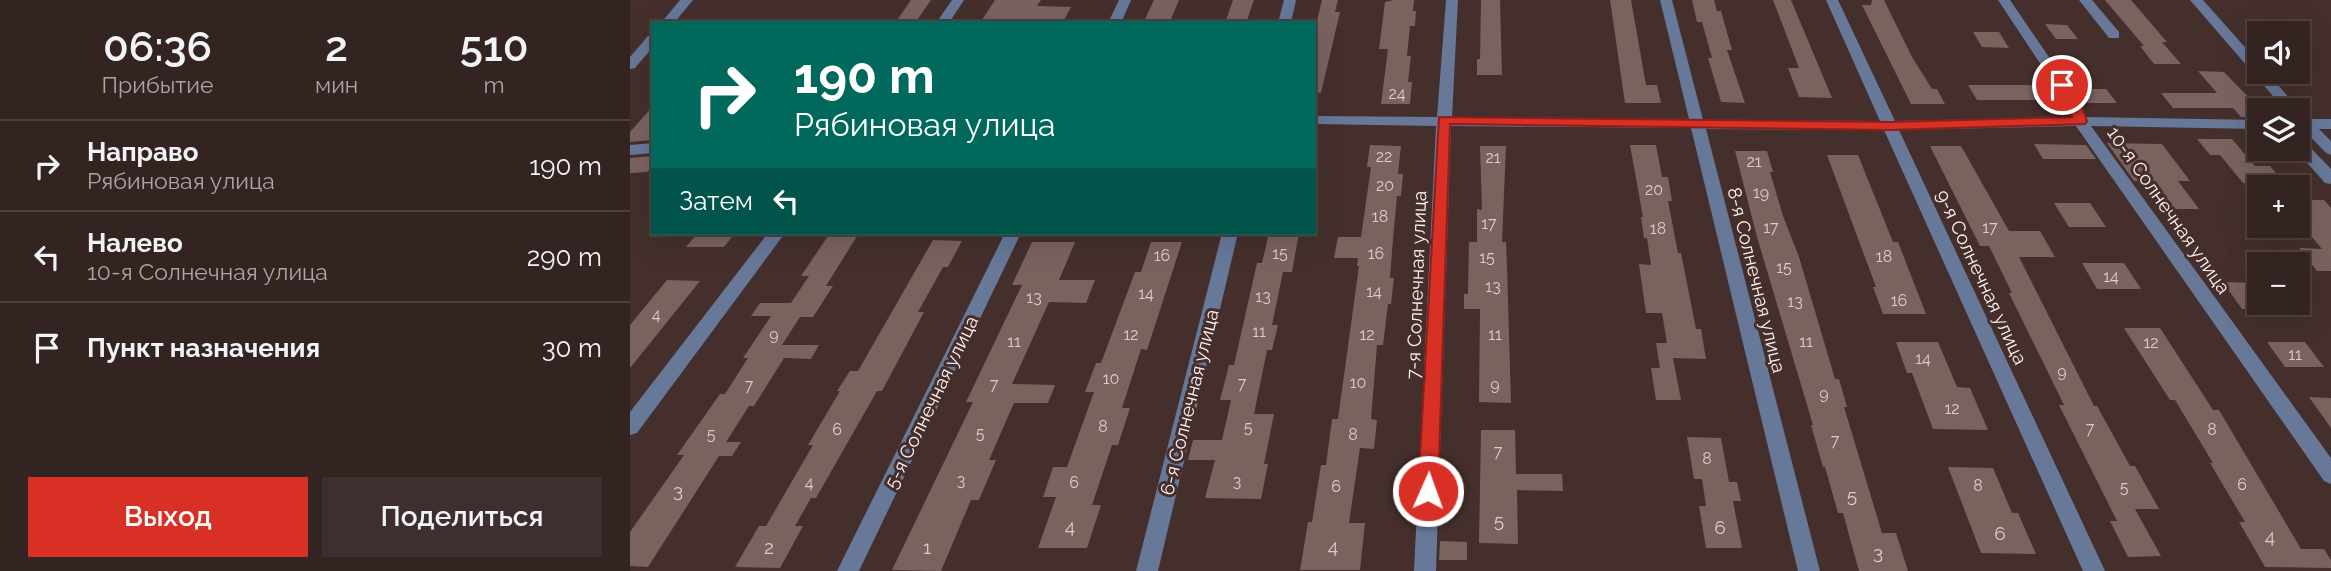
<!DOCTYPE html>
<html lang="ru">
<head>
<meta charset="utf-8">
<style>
  body { margin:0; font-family:Raleway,sans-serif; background:#3e2f2e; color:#f1f3f6; height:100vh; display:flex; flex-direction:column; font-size:26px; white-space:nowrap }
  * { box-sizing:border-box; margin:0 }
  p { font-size:23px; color:#a9a4a5 }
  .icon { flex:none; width:38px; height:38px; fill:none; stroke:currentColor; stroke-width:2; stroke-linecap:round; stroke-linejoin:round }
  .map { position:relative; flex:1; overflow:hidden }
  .side { display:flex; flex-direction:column; background:#332321; width:630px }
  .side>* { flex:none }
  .guide { position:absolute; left:21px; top:21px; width:665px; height:214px; border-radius:0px; box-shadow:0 7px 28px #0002,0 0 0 2px #4e403f; background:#00695c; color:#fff; overflow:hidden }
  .fabs { position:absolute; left:1617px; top:21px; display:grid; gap:14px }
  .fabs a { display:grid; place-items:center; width:63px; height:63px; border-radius:0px; background:#332321; box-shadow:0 7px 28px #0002,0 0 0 2px #4e403f; font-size:35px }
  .pin { position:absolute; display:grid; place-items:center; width:60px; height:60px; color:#fff; margin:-30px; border:4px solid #fff; border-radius:50%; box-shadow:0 2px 7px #0007 }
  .me { position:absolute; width:77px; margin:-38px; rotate:2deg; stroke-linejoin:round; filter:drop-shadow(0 0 5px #0008) }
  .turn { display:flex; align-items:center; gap:24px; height:147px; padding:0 28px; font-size:32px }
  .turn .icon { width:91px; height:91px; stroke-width:2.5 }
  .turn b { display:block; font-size:49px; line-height:60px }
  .then { display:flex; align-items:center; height:66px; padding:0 28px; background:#0003; gap:14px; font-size:26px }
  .eta { display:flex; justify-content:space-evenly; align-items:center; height:119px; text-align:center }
  .eta b { font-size:42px; font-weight:600; line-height:49px }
  .primary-button { display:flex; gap:14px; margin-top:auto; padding:14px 28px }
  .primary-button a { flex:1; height:80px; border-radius:0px; background:#d93025; color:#fff; font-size:28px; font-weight:600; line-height:80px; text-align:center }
  .primary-button a+a { background:#3e2f2e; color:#f1f3f6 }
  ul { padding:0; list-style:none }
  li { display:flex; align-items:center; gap:21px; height:91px; padding:0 28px; border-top:2px solid #4e403f }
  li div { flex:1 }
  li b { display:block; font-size:26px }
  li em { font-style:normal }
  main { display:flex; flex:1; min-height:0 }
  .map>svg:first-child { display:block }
</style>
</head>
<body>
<main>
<section class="side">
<div class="eta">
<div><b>06:36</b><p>Прибытие</p></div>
<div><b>2</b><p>мин</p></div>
<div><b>510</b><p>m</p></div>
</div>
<ul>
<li><svg class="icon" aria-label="right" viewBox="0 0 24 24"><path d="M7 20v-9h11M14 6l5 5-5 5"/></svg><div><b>Направо</b><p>Рябиновая улица</p></div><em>190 m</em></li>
<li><svg class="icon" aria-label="left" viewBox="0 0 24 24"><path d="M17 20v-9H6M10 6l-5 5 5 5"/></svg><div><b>Налево</b><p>10-я Солнечная улица</p></div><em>290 m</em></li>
<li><svg class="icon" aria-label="arrive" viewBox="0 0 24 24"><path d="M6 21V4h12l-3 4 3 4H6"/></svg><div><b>Пункт назначения</b></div><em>30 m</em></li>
</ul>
<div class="primary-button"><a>Выход</a><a>Поделиться</a></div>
</section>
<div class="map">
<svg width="1701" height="571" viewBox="0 0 1701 571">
  <rect width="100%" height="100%" fill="#442f2c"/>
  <g fill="#7a625f">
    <path d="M281 0H301L285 23H265Z"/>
    <path d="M365 0H411L407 6 441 7 434 20H373L371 23H350Z"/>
    <path d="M524 0H549L541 19H515Z"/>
    <path d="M603 0H624L616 23H595Z"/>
    <path d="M692 0H708L705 12H710L691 93 684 92V33Z"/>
    <path d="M764 0H784L783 11H786L785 26H780L777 56H781L778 82H782L780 104H751L758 49H749L755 2Z"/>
    <path d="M851 0H870L872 75H847V59H850Z"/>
    <path d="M980 0H1001L1016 85H1027L1031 103H995Z"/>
    <path d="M1062 0H1084L1087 11H1091L1102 50H1097L1115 103 1091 102 1078 58H1082L1072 22H1067Z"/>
    <path d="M1143 0H1161L1202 98 1169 97 1158 68H1169Z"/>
    <path d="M1242 0H1254L1282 57 1302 89H1307L1315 104H1281L1232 5H1241Z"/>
    <path d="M1475 0H1501L1537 42H1532L1551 64H1524L1510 46H1514Z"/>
    <path d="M1415 24 1437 25 1448 39H1426Z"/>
    <path d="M1343 32H1369L1379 48 1352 47Z"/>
    <path d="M1568 71 1594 72 1629 108V117H1611L1603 108H1543L1531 93H1587Z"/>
    <path d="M1338 85H1415L1425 100H1347Z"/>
    <path d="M1448 89H1476L1487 103H1458Z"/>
    <path d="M23 106V140L0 142V132Z"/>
    <path d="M1567 139H1602L1625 166H1640L1655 183H1613L1590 155H1580Z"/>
    <path d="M1477 143 1532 144 1560 181H1548L1569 209H1538L1518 181H1504Z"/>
    <path d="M1404 144 1456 145 1466 159H1413Z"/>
    <path d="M740 145 771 146 768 174H773L771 196H767L763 239 760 278H764L761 304H758L753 345H747L741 419 747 420 744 449 730 448 719 523H735L730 570H670L678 522H682L691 465H696L702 419H708L729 266H727L728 258H704L708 237H731L741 167H737Z"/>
    <path d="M1000 145H1026L1032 177H1038L1042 201H1038L1048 253H1051L1066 329H1071L1076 359 1043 358 1051 400H1026L1021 368H1030L1026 343H1037L1032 313H1016L1009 264 1021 265 1017 238H1014L1011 217H1013Z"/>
    <path d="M850 146H876L872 242H876L877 266 881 403 849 402 850 309H834V294H838L839 242H847V209L852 210Z"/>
    <path d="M1300 146H1331L1379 231H1410L1425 257H1389L1464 406H1467L1500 466H1505L1529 509H1505L1531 556 1498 557 1480 521H1487L1429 405H1434L1379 293H1382L1359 246H1350Z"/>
    <path d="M1105 151H1137L1143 172H1140L1153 216 1169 257 1205 379H1209L1217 407H1214L1252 533H1266L1278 571H1229L1213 513H1208L1195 467H1193L1181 425H1183L1127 237Z"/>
    <path d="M1197 155H1228L1263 242H1268L1296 314H1253L1243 287H1246Z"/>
    <path d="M23 156V165L17 172 0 173V158Z"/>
    <path d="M1668 200H1694L1701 208V271H1687L1669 248 1692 249 1668 220Z"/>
    <path d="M1424 203H1460L1476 227H1439Z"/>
    <path d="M68 233H105L94 247H56Z"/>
    <path d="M200 233H229L196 286H203L183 317H170L152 345H189L181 359 154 358 124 406H119L96 442H111L102 456H89L18 567 0 566V532L54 455H47L90 394H95L118 358H113L141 316H121L130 303H161L179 276H171Z"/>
    <path d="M639 233H669L662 272H653L642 325H648L642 350H637L624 414H644L634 464H638L631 499 575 498 585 460H558L563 440H592L601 400H590L599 365H604L627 263H632Z"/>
    <path d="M303 240 332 241 318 267H313L288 312H294L252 391H247L186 498H181L165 526H173L150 568 105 567 129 526H136L183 445H178L210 391H207L220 371H228Z"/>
    <path d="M402 242H445L429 280H465L456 303 419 302 382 384 425 385 418 403H384L359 460H366L349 500H341L311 571 262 570 343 402H336L392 285H382Z"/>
    <path d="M521 242H552L517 350 511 349 492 408H500L488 445H482L462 505H471L457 548H408L426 497H413L423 467H437L464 392H455L466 363H471L505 272H511Z"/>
    <path d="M1452 263H1494L1511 289H1467Z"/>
    <path d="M37 280 70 281 0 368V325Z"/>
    <path d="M1593 282 1629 283V309H1612Z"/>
    <path d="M1494 328H1530L1583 410H1589L1671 549H1694L1701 560V568L1635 567 1609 522H1615L1580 463H1583L1545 400H1540Z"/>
    <path d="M1266 342H1308L1327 387 1340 388 1358 430 1303 429 1282 373H1277Z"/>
    <path d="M1637 342H1675L1694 367H1655Z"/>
    <path d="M1679 397 1701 398V428Z"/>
    <path d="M851 430H885L886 474H932L933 491 887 490 888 544 849 543Z"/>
    <path d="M1057 437 1091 438 1099 482H1107L1111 501H1103L1112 548H1076L1069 506H1076L1072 479H1064Z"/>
    <path d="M1318 467 1363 468 1382 513H1388L1406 554 1351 553Z"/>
    <path d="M810 541 837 542V560H809Z"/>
  </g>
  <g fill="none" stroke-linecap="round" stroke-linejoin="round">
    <g fill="#677899" fill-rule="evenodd">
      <path d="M50 0H63L44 23H31Z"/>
      <path d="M322 0H334L319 23H306Z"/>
      <path d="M489 0H501L491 23H478Z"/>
      <path d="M654 0H666L661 23H648Z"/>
      <path d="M816 0H828L822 117 1059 119 1030 0H1042L1073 120 1250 121 1196 0H1208L1265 121 1441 117 1439 107 1368 0H1380L1453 107 1456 117 1629 120V129L1461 126 1701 458V484L1694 481 1446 126 1269 130 1475 571H1453L1254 130 1076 129 1190 571H1168L1061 128 821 126 806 571H784L806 126 684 124V116L807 117Z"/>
      <path d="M1449 0H1462L1489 32V38H1479Z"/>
      <path d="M1560 0H1573L1629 63V72H1637L1670 111 1680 119H1701V129H1689L1701 141V155L1696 153 1673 129 1668 128V110H1655Z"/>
      <path d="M23 35V47L5 68 0 69V57L18 36Z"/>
      <path d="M1668 138 1673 140 1701 169V184L1695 183 1665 149H1668Z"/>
      <path d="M23 143V153L0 155V145Z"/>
      <path d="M138 233H155L7 433 0 435V412Z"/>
      <path d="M375 233H391L229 571H207Z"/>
      <path d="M592 233H608L528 571H506Z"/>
    </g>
  </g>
  <path fill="#d93025" stroke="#8d1f18" stroke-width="2" d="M1432 82 1436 83 1452 107 1457 121 1455 124 1260 130 820 124 808 491 805 497 798 500 791 497 788 491 809 117 1260 122 1442 117 1439 107 1425 85Z"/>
  <g text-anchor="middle" stroke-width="6" stroke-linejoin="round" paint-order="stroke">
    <g font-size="16" fill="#ddccca">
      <text x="767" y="99">24</text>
      <text x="754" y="162">22</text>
      <text x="863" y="163">21</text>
      <text x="1124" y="167">21</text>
      <text x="755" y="191">20</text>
      <text x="1024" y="195">20</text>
      <text x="1131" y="198">19</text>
      <text x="750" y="222">18</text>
      <text x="859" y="229">17</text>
      <text x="1141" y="233">17</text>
      <text x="1360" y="233">17</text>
      <text x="1028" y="234">18</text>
      <text x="650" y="259">15</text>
      <text x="746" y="259">16</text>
      <text x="532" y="261">16</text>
      <text x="1254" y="262">18</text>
      <text x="857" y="263">15</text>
      <text x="1154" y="273">15</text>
      <text x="1481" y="282">14</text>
      <text x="863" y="292">13</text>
      <text x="744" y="297">14</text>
      <text x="516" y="299">14</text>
      <text x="633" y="302">13</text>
      <text x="404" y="303">13</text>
      <text x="1269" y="306">16</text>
      <text x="1165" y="307">13</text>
      <text x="26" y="320">4</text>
      <text x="629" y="337">11</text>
      <text x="144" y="340">9</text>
      <text x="501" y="340">12</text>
      <text x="737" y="340">12</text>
      <text x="865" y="340">11</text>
      <text x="384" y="347">11</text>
      <text x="1176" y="347">11</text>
      <text x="1521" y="348">12</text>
      <text x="1665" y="360">11</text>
      <text x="1293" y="364">14</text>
      <text x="1432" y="377">9</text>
      <text x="481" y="384">10</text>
      <text x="728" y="388">10</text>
      <text x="612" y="389">7</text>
      <text x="364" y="390">7</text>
      <text x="865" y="390">9</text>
      <text x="119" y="391">7</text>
      <text x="1194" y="399">9</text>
      <text x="1322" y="414">12</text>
      <text x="473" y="432">8</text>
      <text x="618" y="433">5</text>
      <text x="1460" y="434">7</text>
      <text x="207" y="435">6</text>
      <text x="1582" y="435">8</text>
      <text x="350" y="439">5</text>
      <text x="81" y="440">5</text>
      <text x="723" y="440">8</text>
      <text x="1205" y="446">7</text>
      <text x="868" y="457">7</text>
      <text x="1077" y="464">8</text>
      <text x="331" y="486">3</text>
      <text x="607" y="487">3</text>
      <text x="179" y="488">4</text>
      <text x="444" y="488">6</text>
      <text x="1612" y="490">6</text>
      <text x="1348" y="491">8</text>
      <text x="706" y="492">6</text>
      <text x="1494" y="493">5</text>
    </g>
    <g font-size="19" fill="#fef0ee" stroke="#442f2c">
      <text transform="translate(1539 210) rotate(55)" y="7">10-я Солнечная улица</text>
      <text transform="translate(1352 277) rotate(65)" y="7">9-я Солнечная улица</text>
      <text transform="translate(1127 280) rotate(76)" y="7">8-я Солнечная улица</text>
      <text transform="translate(786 285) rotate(-88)" y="7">7-я Солнечная улица</text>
      <text transform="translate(301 402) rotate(-64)" y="7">5-я Солнечная улица</text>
      <text transform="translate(559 402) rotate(-76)" y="7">6-я Солнечная улица</text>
    </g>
    <g font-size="19" fill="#ddccca">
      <text x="48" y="497">3</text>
      <text x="1222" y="502">5</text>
      <text x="869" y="527">5</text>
      <text x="440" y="533">4</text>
      <text x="1090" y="534">6</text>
      <text x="1370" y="540">6</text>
      <text x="1640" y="543">4</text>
      <text x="703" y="553">4</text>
      <text x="139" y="554">2</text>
      <text x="297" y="554">1</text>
      <text x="1248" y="559">3</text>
    </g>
  </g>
</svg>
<div class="fabs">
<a><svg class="icon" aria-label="sound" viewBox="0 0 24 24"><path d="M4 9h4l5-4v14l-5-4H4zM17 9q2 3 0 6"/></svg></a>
<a><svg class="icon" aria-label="layers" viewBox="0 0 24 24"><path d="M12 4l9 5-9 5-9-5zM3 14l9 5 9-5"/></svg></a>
<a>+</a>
<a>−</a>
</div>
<div class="pin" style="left:1432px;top:85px;background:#d93025"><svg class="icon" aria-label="arrive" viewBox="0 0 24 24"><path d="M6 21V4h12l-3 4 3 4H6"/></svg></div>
<svg class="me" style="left:798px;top:491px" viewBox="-20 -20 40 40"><circle r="17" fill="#d93025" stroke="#fff" stroke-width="3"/><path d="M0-11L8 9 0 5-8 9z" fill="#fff"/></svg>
<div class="guide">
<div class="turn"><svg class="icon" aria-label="right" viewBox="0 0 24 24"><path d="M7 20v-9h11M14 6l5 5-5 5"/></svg><div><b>190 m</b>Рябиновая улица</div></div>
<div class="then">Затем<svg class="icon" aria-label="left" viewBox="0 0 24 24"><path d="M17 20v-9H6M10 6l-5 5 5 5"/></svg></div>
</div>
</div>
</main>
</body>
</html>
